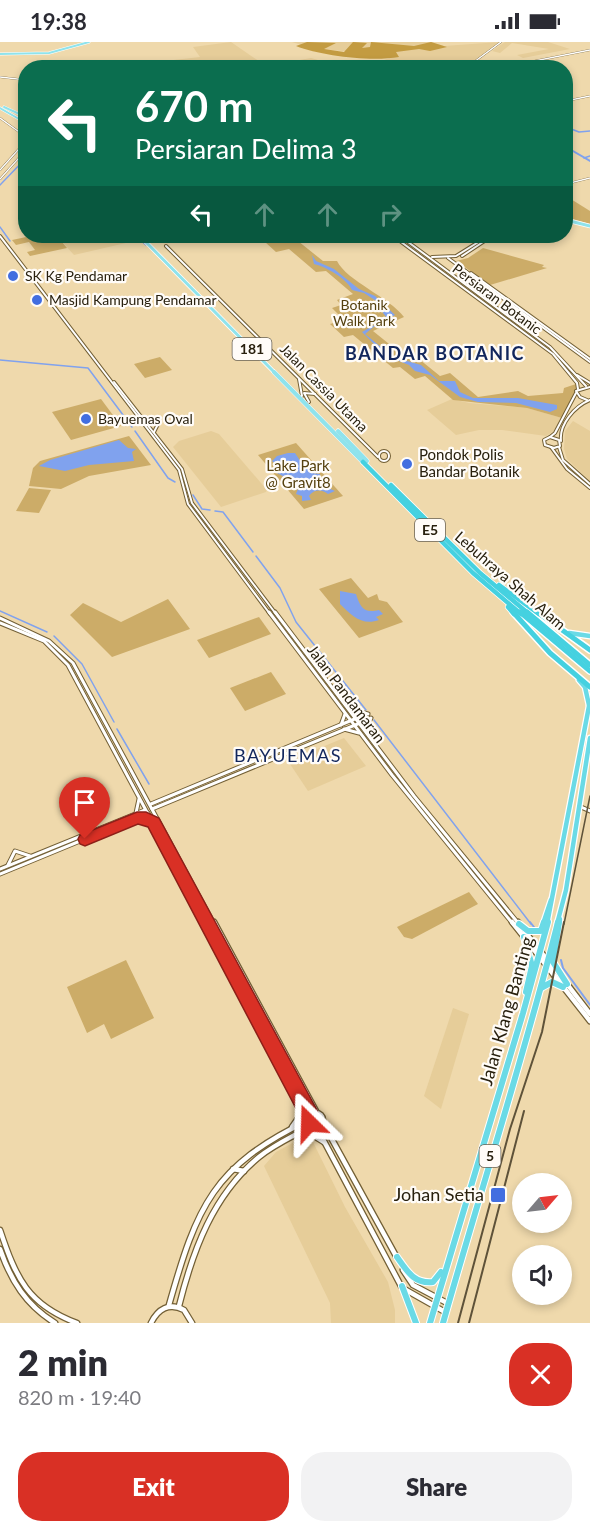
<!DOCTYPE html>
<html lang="en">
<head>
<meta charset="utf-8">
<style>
  body { margin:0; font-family:Lato,sans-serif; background:#f2f2f3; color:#2b2b33; height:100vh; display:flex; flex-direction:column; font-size:22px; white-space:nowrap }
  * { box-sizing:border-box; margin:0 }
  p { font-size:20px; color:#7c7c81 }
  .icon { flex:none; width:33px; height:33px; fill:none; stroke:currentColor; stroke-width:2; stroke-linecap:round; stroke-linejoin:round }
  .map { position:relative; height:1281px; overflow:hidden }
  .drawer { display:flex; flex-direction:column; background:#fff; flex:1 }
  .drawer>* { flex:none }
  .hud { position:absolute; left:18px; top:18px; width:555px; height:183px; border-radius:24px; box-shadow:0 3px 9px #0003; background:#0b6e4f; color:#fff; overflow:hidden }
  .needle { width:39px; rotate:62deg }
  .controls { position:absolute; left:512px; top:1131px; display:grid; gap:12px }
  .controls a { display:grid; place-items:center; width:60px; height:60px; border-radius:50%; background:#fff; box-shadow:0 3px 9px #0003; font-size:30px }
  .pin { position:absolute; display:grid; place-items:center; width:51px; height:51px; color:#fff; margin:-62px -26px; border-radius:50% 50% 50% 0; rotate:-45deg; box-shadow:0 0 6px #0007 }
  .pin .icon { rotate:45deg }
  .me { position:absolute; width:66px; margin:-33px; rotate:338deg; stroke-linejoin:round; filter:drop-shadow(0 0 4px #0008) }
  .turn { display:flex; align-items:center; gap:21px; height:126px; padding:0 18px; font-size:27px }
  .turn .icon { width:78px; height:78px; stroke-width:2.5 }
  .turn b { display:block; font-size:42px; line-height:51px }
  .lanes { display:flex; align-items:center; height:57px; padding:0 18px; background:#0003; justify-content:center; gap:30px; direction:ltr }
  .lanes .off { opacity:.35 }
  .round { display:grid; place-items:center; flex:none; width:63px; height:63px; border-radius:24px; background:#f2f2f3 }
  .summary { display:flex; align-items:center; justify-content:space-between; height:102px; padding:0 18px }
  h1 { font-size:36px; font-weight:800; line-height:45px }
  .button { display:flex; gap:12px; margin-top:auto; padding:12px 18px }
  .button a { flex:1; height:69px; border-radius:24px; background:#d93025; color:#fff; font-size:24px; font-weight:800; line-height:69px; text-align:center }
  .button a+a { background:#f2f2f3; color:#2b2b33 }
  .status { display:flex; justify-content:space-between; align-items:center; height:42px; padding:0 30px; background:#fff; direction:ltr }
  .status svg { height:16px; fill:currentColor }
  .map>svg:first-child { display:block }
</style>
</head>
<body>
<div class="status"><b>19:38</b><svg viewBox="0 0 49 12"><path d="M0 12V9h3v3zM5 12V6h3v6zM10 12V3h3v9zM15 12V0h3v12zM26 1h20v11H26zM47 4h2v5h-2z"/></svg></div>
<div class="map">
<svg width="590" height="1281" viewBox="0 0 590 1281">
  <rect width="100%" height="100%" fill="#efd9ac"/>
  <g fill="#e6cd99">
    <path d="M231 0 266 24 311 16 332 22 351 19 365 25 163 26 156 20 200 15 193 5Z"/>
    <path d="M292 0H431L444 4 500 0 472 22 460 26H406L390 21 372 22 396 14 311 6Z"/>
    <path d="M505 0H548L570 7 523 16 517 13 549 7 512 1 500 11 492 9Z"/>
    <path d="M57 194H134L139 198 74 213Z"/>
    <path d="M452 357 469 361 527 366 562 376 554 389 546 394 502 388H479L456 393 427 368Z"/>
    <path d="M573 379 590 389V439L567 417 564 407 565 389Z"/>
    <path d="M211 389 219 392 267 448 266 450 221 465 173 405 179 399Z"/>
    <path d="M344 696 366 724 308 749 288 719Z"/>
    <path d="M453 966 469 972 441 1067 424 1054Z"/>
    <path d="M298 1098H312L345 1165 388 1240 395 1268V1281H331L330 1261 264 1124 276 1110Z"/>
  </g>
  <g fill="#ccac68">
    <path d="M566 154 590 169V182L566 175Z"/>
    <path d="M31 194H57L67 206 30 214 27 210 35 208 29 200 16 203 12 198Z"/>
    <path d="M270 194C283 194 290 199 298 199L323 219H337C347 239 389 255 404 275L373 289 404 314 414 313 440 334 450 331 478 355 518 349 528 354 563 351 564 346 576 342 577 347 562 376 527 366 453 358 425 334 415 337 400 325 393 326 353 293 344 295 330 282 344 278 332 266 341 263 337 258 353 252 326 229 316 230 289 207 276 210 265 200Z"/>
    <path d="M483 206 544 223 542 225 547 226 490 243 456 219 468 216Z"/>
    <path d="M160 315 172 328 145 336 134 322Z"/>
    <path d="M101 357 121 384 71 398 52 370Z"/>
    <path d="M129 394 151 423 89 434 61 447 29 444 33 426 40 419Z"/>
    <path d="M296 401 343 454 304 467 258 413Z"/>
    <path d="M29 446 51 448 39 471 16 469Z"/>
    <path d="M351 536 368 556 377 552 379 558 387 560 403 580 359 596 319 547Z"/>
    <path d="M168 557 190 587 112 615 70 573 83 561 121 580Z"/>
    <path d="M259 575 271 592 209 616 197 598Z"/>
    <path d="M271 630 286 652 245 669 230 646Z"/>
    <path d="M469 850 478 862 412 897 404 895 397 885Z"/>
    <path d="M126 918 154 976 111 997 104 982 87 991 67 945Z"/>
  </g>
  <path fill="#c39b41" d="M307 0 336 1 324 7 344 10 353 0 367 1 362 6 370 5 371 0 414 4 431 0 447 5 430 9 419 7 396 10 399 15C371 20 322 14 296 4Z"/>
  <g fill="#80a2ee">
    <path d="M312 213 316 219 334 227 359 247 375 254 395 273 376 283 365 292 393 315 421 323 439 339H455L460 350 473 356H518L557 363V367L550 370 516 361 478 360 460 355 430 333 415 329 409 323 376 310 383 311 362 290 387 276 383 271 384 264 364 251 352 248C347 237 327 225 314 222Z"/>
    <path d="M119 398 128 406 136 407 132 410 134 419 89 423 65 429 39 424 50 418Z"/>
    <path d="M288 411H295L301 420 310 421 312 431 320 432V440L329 442 328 446 335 449 328 452C322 447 314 447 309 454L311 458 302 459V454L296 452 298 447 287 442 290 438 277 431 280 426 272 419 277 414Z"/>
    <path d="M340 549 356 552C360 565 364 572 379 568L383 572 376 575 379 578C362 584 352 574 340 562Z"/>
  </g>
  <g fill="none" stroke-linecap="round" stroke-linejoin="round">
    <g stroke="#80a2ee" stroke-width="1.5">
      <path d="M566 85 579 90 590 89"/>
      <path d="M584 116 590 114"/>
      <path d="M0 143 26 116"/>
      <path d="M0 185 10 199"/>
      <path d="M136 194 146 203"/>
      <path d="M0 318 88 326 132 385"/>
      <path d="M135 389 168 436 175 440"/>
      <path d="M193 453 202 467 210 468"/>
      <path d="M215 469 223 470 253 510"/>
      <path d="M256 514 280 546 296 580 366 668"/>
      <path d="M0 569 47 590"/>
      <path d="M54 594 82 622 114 680"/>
      <path d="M374 678 531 882"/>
      <path d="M117 687 149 742"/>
    </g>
    <g stroke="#80a2ee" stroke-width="2">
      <path d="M530 880 534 885"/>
      <path d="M561 918 563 926 590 963"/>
    </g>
    <path stroke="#80a2ee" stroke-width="2" d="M566 105 590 119"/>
    <g stroke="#725f35" stroke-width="2">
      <g id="tertiary-far3">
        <path d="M0 76 26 95"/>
        <path d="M0 128 26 99"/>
      </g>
    </g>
    <g stroke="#725f35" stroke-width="4">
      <g id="tertiary-far2">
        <path d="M166 204 378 415"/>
        <path d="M448 216 590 320"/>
        <path d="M471 231 590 317"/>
        <path d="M299 337 302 354"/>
        <path d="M309 360 304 351 315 352"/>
        <circle cx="384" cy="414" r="5"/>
      </g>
    </g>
    <g stroke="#725f35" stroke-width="5">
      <g id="tertiary-far1">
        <path d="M0 576 49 599 73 621 214 882"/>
        <path d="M0 581 44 599 68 623 207 882"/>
        <path d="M151 762 357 676"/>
        <path d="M581 765 590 769"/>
        <path d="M152 767 360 681"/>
        <path d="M136 771 139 757"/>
        <path d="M139 776 152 780"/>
        <path d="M8 823 15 809 30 814"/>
        <path d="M0 827 145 768"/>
        <path d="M0 832 148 771"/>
      </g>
    </g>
    <g stroke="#725f35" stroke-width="7">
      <g id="tertiary">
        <path d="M206 880 310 1074"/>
        <path d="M214 880 317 1071"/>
        <path d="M302 1057 315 1069"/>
        <circle cx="316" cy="1078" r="7"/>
        <path d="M323 1081 396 1214"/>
        <path d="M292 1085 299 1075 301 1061"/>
        <path d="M317 1086 401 1244"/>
        <path d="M300 1092H311L324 1100"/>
        <path d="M233 1127 244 1129"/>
        <path d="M0 1188C16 1236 28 1263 77 1281"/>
        <path d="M0 1207C11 1239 26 1263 55 1281"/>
        <path d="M403 1228 413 1243 447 1261"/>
        <path d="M406 1248 445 1270"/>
        <path d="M169 1263C197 1164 213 1124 309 1078"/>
        <path d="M179 1264C193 1208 213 1153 259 1115 275 1102 294 1094 311 1084"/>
        <path d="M151 1281C158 1267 169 1260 184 1268L192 1281"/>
      </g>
    </g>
    <g stroke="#725f35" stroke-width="2">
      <g id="secondary-far3">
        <path d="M466 26 501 0"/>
        <path d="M499 26 590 8"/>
        <path d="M0 35 26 38"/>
        <path d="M566 59 590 54"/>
        <path d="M0 137 26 108"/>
        <path d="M566 142 590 136"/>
      </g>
    </g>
    <g stroke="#725f35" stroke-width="4">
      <g id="secondary-far2">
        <path d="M0 194 179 428 188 462 270 572"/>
        <path d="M393 194 553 312 577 341 578 347"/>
        <path d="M400 194 550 305 586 344"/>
        <path d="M462 214 492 194"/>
        <path d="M432 215 456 214 488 194"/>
        <path d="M577 333 590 341"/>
        <path d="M114 340 182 427 192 461 276 572"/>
        <path d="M587 358 580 355 576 349 590 345"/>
        <path d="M145 377 155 380"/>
        <path d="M154 390 158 382"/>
        <path d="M550 395 555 391 576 351"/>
        <path d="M550 395 559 398 560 404 554 406 545 403 544 398Z"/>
        <path d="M561 399C559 382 575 364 590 358"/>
        <path d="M551 405 567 427 590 446"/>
        <path d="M559 405 563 418 590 442"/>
      </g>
    </g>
    <g stroke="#725f35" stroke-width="5">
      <g id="secondary-far1">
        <path d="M269 570 392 733 513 882"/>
        <path d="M275 570 414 754 519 882"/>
        <path d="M350 667 368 672"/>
        <path d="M341 683 345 672"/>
        <path d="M344 687 359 691"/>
        <path d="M369 691 368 682 371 676"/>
      </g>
    </g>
    <g stroke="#725f35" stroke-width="7">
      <g id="secondary">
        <path d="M512 880 524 895"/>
        <path d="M518 880 520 883"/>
        <path d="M525 890 555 928"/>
        <path d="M528 900 590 979"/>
        <path d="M567 942 590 972"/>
      </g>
    </g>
    <g stroke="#fff" stroke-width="3">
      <g id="primary-far2">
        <path d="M0 12 49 11 89 0"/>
        <path d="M4 65 26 75"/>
        <path d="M0 66 26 81"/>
      </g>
    </g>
    <g stroke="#fff" stroke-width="4.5">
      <g id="primary-far1">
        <path d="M566 178 590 184"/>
        <path d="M140 194 275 331"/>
      </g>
    </g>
    <g stroke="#fff" stroke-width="5">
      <g id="primary">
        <path d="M274 330 363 420"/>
        <path d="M338 389 367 419"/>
      </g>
    </g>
    <g stroke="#fff" stroke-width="7">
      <g id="trunk-far1">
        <path d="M569 591 590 594"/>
        <path d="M579 638 585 645 589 663"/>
        <path d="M543 882 551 858"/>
        <path d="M547 882 590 659"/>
        <path d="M557 882 566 848 590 696"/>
        <path d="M559 882 560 877"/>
      </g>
    </g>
    <g stroke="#fff" stroke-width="8">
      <g id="trunk">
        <path d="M559 880 553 920 567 942"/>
        <path d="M519 882 528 889H541L544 880"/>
        <path d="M524 895 532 924 526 950"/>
        <path d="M541 946 552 940 563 945"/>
        <path d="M397 1215C407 1229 414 1242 433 1240L441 1230"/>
        <path d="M402 1244 416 1281"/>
        <path d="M430 1281 523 971 548 880"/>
        <path d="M443 1281C481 1147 524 1015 558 880"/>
      </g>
    </g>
    <g stroke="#fff" stroke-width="6">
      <g id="motorway-far1">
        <path d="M363 420 473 531 521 572"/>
        <path d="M391 443 480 531 529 572"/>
        <path d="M499 543 539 572"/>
        <path d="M508 565 514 572"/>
      </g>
    </g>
    <g stroke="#fff" stroke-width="8">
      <g id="motorway">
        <path d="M513 570 550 611 590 645"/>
        <path d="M520 570 590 629"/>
        <path d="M527 570 590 623"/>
        <path d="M537 570 590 608"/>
      </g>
    </g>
    <use href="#tertiary-far3" stroke="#fff" stroke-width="1.5"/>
    <use href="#tertiary-far2" stroke="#fff" stroke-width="2"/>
    <use href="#tertiary-far1" stroke="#fff" stroke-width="3"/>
    <use href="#tertiary" stroke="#fff" stroke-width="4.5"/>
    <use href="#secondary-far3" stroke="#fff" stroke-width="1.5"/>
    <use href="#secondary-far2" stroke="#fff" stroke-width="2"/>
    <use href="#secondary-far1" stroke="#fff" stroke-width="3"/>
    <use href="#secondary" stroke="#fff" stroke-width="4.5"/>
    <use href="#primary-far2" stroke="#8fe3ec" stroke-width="2"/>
    <use href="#primary-far1" stroke="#8fe3ec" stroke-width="3"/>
    <use href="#primary" stroke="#8fe3ec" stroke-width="4"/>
    <use href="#trunk-far1" stroke="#6adae6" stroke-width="4.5"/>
    <use href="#trunk" stroke="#6adae6" stroke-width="6"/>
    <use href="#motorway-far1" stroke="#45d1e0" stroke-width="4.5"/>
    <use href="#motorway" stroke="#45d1e0" stroke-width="5"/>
    <path stroke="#5e5239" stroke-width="1.5" d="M564 882 590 754"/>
    <g stroke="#5e5239" stroke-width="2">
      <path d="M458 1281 510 1087 542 990 564 880"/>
      <path d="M469 1281 524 1069"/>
    </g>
  </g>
  <path fill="#d93025" stroke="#8d1f18" stroke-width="1.5" d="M137 770H146L159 776 317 1068 319 1074 316 1087 309 1090 303 1087 301 1076 148 785 138 782 85 804 80 802 78 797 80 793Z"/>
  <g fill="#426ee0" stroke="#fffcf8" stroke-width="2">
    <circle cx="13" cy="234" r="6"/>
    <circle cx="37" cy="258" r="6"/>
    <circle cx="86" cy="377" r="6"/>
    <circle cx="407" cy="422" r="6"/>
    <rect x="490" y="1145" width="16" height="16" rx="3"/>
  </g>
  <g text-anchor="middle" stroke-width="4.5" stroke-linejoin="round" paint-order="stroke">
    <g font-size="14" fill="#28200e" stroke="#fffcf8" text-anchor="start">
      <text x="25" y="239">SK Kg Pendamar</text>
      <text x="49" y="263">Masjid Kampung Pendamar</text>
      <text x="98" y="382">Bayuemas Oval</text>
    </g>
    <g font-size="14" fill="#28200e" stroke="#fffcf8">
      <text transform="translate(497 257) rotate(37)" y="5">Persiaran Botanic</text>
      <text transform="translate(324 346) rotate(45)" y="5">Jalan Cassia Utama</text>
    </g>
    <g font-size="14" fill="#55400e" stroke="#fffcf8">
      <text x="364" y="268">Botanik<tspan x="364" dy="16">Walk Park</tspan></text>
    </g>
    <g fill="#fffcf8" stroke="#686254" stroke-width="1.5">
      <rect x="232.5" y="296" width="39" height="22" rx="4.5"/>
      <rect x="415" y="477" width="30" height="22" rx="4.5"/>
      <rect x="479.5" y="1103" width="21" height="22" rx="4.5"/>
    </g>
    <g font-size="14" font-weight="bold" fill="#28200e">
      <text x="252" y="312">181</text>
      <text x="430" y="493">E5</text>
      <text x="490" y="1119">5</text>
    </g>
    <g font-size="15" fill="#28200e" stroke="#fffcf8" text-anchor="start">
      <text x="419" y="418">Pondok Polis<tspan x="419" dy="17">Bandar Botanik</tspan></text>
    </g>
    <g font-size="15" fill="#55400e" stroke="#fffcf8">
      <text x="298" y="429">Lake Park<tspan x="298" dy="17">@ Gravit8</tspan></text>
    </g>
    <g font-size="15" fill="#28200e" stroke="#fffcf8">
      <text transform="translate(510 539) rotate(41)" y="5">Lebuhraya Shah Alam</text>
      <text transform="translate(346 652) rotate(53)" y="5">Jalan Pandamaran</text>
    </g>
    <g font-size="18" font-weight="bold" letter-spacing="1.5" fill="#12265c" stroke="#fffcf8">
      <text x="435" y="318">BANDAR BOTANIC</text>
    </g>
    <g font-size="18" letter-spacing="1.5" fill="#12265c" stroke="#fffcf8">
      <text x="288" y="720">BAYUEMAS</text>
    </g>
    <g font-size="18" fill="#28200e" stroke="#fffcf8">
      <text transform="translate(507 969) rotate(-74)" y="6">Jalan Klang Banting</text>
    </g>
    <g font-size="18" fill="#28200e" stroke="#fffcf8" text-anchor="end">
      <text x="484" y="1159">Johan Setia</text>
    </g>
  </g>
</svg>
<div class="controls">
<a><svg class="needle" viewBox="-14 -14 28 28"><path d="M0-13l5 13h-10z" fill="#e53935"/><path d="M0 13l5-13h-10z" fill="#7c7c81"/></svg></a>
<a><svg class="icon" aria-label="sound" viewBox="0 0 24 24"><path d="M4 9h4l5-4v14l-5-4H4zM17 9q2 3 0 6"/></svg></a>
</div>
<div class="pin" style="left:85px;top:797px;background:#d93025"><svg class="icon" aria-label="arrive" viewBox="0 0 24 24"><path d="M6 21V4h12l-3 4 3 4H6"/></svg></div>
<svg class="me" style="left:309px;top:1081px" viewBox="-20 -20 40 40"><path d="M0-17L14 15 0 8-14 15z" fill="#d93025" stroke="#fff" stroke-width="4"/></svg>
<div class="hud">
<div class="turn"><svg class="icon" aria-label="left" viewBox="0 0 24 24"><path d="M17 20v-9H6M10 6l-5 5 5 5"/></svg><div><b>670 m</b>Persiaran Delima 3</div></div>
<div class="lanes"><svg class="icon" aria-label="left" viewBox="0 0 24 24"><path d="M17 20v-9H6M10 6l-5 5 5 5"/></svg><svg class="icon off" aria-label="ahead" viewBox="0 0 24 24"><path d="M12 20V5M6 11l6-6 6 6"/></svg><svg class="icon off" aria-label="ahead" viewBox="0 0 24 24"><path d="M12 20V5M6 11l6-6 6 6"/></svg><svg class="icon off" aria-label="right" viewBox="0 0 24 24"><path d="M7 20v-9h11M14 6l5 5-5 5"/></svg></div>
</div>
</div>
<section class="drawer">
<div class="summary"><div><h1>2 min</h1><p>820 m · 19:40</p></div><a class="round" style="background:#d93025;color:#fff"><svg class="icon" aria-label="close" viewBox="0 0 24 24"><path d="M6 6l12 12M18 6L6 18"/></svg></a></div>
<div class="button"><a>Exit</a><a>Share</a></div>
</section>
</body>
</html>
